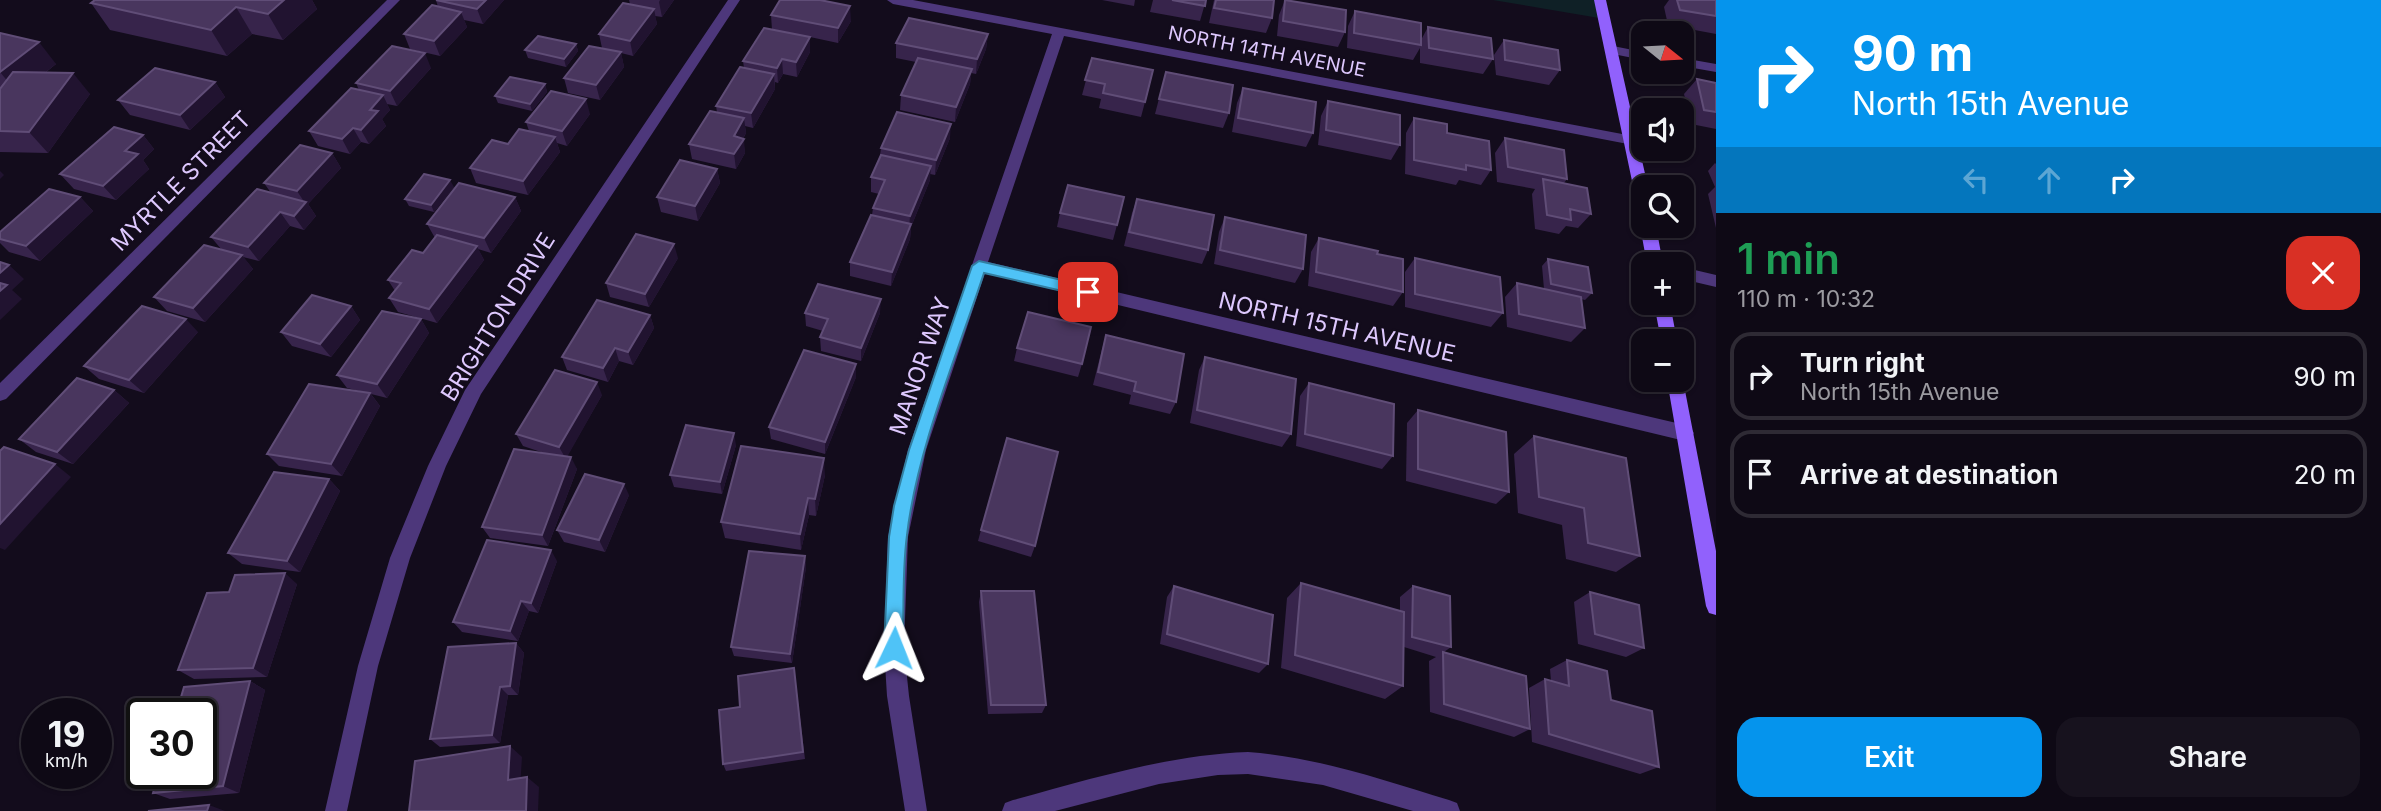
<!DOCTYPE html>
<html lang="en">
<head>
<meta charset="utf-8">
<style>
  body { margin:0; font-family:Inter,sans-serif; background:#17121e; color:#f1f3f6; height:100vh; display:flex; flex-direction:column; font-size:26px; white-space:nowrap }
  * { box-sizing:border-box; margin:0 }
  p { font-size:23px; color:#9b9aa0 }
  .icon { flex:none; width:38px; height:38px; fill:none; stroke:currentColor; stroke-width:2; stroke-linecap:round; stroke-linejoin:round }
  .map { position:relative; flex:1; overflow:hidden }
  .drawer { display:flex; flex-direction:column; background:#0e0915; width:665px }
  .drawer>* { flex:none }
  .top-card { background:#0594ed; color:#fff; overflow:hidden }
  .needle { width:46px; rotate:108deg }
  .tools { position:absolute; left:1631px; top:21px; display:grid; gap:14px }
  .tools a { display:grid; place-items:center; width:63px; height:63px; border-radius:14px; background:#0e0915; box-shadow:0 2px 5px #0004,0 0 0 2px #2e2a34; font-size:35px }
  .speed { position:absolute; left:21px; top:698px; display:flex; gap:14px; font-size:35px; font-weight:700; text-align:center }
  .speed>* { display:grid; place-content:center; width:91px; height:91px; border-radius:50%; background:#0e0915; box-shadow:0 2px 5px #0004,0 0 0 2px #2e2a34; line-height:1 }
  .speed small { font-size:18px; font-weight:400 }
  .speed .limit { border:4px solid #111; border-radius:10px; background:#fff; color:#111 }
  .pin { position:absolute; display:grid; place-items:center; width:60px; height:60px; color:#fff; margin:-30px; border-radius:14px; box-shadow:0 4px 10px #0006 }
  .me { position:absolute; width:77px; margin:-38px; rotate:2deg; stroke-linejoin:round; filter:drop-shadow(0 0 5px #0008) }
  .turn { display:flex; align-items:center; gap:24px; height:147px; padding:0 21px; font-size:32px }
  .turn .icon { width:91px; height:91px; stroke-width:2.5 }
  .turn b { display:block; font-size:49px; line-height:60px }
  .lanes { display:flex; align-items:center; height:66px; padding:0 21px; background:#0003; justify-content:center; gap:35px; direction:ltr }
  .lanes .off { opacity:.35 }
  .round { display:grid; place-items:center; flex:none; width:74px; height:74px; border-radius:21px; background:#17121e }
  .summary { display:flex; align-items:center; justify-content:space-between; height:119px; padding:0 21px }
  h1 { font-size:42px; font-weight:600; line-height:52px; color:#1e9e55 }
  .action { display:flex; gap:14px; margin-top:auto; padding:14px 21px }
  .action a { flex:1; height:80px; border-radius:21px; background:#0594ed; color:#fff; font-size:28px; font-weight:600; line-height:80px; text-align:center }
  .action a+a { background:#17121e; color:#f1f3f6 }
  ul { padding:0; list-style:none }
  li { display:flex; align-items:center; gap:21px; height:88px; margin:0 14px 10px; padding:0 7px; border:4px solid #2e2a34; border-radius:21px }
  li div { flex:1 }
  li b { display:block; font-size:26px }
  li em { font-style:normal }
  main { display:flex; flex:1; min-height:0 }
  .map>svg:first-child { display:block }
</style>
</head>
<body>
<main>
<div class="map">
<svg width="1716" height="811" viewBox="0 0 1716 811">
  <rect width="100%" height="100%" fill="#130c1c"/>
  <path fill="#0f2026" d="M1493 0H1600L1605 19Z"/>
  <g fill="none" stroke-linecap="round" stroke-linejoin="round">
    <g fill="#4d377b" fill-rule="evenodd">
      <path d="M387 0H400L6 399 0 401V383Z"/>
      <path d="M728 0H740L481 394 446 466 410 558 378 666 347 811H325L358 666 390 558 428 466 465 390Z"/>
      <path d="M887 0H913L1638 137V143L1633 145 1064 36 988 262 1685 425 1691 428 1694 433 1691 438 1685 441 985 273 926 450 908 537 904 648 909 696 927 811H905L887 696 884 648 888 537 908 450 1052 34 893 4Z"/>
      <path d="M1613 46 1643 52V60L1608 53 1606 50Z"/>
      <path d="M1682 58 1716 64V72L1682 66Z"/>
      <path d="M1682 267 1716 275V287L1682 279Z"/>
      <path d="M1248 752C1318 757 1383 780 1449 800L1457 803 1460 811H1413L1323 785 1248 774 1218 775 1159 784 1055 811H1002L1005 803 1013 800C1091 779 1167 755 1248 752Z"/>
    </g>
    <g fill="#9161fc" fill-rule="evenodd">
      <path d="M1594 0H1606L1648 187H1643V205L1636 200Z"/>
      <path d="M1643 222V226H1656L1663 264H1647L1640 226Z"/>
      <path d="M1654 303H1670L1677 341H1661Z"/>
      <path d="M1682 375 1716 551V615L1709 613 1706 606 1667 380H1682Z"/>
    </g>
  </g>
  <g fill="#37244b">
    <path d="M95 0H312L317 9 283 40 252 34 227 56 110 30 91 3Z"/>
    <path d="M436 0H504L483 24 464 20 467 27 440 56 410 49 404 34 438 7Z"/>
    <path d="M629 0H674L662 17 655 16 657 24 633 56 621 53 624 67 600 100 568 93 564 78 602 48 599 34 630 4Z"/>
    <path d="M1102 0H1135L1134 6Z"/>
    <path d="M1153 0H1206L1200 21 1150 12Z"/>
    <path d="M1214 0H1274L1272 18 1266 33 1209 23Z"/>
    <path d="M1285 0 1345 32 1338 47 1277 36 1279 15Z"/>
    <path d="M1669 0H1716V34L1668 25 1664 7Z"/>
    <path d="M1355 11 1421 40 1428 27 1493 59 1483 74 1420 63V48L1413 60 1347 48 1348 26Z"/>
    <path d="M771 15 851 21 838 43 810 37V52L797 77 783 74 778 83 775 82V89L753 128 745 126 746 133 743 139 745 153 736 169 692 159 689 144 717 112 716 106 744 68 743 61 772 30Z"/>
    <path d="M0 33 56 64 45 73 90 94 48 153 0 152Z"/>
    <path d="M988 34 986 49 976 74 971 73 970 84 955 122 900 110 901 95 916 62 896 58V43Z"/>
    <path d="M1504 40 1560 70 1549 85 1496 75 1494 55Z"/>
    <path d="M576 44 578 51 566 67 528 58 525 50Z"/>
    <path d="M1092 58 1145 102 1141 117 1099 108 1101 99 1082 95Z"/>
    <path d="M431 68 397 106 387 104 390 110 382 119 386 126 369 144 361 142 350 154 318 146 309 131 359 90 356 83Z"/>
    <path d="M1166 72 1229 113 1223 128 1155 114Z"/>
    <path d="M1697 79 1716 83V129L1691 124 1684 94Z"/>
    <path d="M215 82 225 97 190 130 130 115 118 100Z"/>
    <path d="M545 84 547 92 532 111 498 103 495 96Z"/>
    <path d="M1243 88 1313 133 1306 147 1232 132 1237 103Z"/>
    <path d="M1328 101 1400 145 1391 160 1318 145 1321 116Z"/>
    <path d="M590 114 567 146 557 143 560 152 528 195 476 183 470 168 529 131 526 122Z"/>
    <path d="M1414 118 1447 133 1491 170 1481 185 1459 180 1456 185 1405 174 1406 133Z"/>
    <path d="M143 135 154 149 143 160 149 169 116 200 74 189 60 174Z"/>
    <path d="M950 138 935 175 930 174V180L911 227 910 239 891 286 850 276V262L872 215 873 208 879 194 871 192V177L880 156 881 148Z"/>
    <path d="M1505 138 1567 179 1564 183 1591 214 1578 228 1566 226 1559 234 1535 229 1532 194 1535 189 1497 182 1495 153Z"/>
    <path d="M332 153 341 168 308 204 316 216 304 230 290 226 259 261 243 257 253 269 205 322 167 311 154 297 221 249 211 237 271 193 264 183Z"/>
    <path d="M1715 163 1716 164V228L1708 194 1715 187 1708 171Z"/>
    <path d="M717 169 720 183 698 221 661 212 657 197Z"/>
    <path d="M454 187 434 212 409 206 405 199Z"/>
    <path d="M80 197 93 211 40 261 9 252 0 243V232Z"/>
    <path d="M515 197 521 211 491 253 478 249 484 260 437 323 398 312 389 298 395 291 388 280 423 253 435 238 427 224Z"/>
    <path d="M1137 199 1208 250 1202 264 1124 246 1132 213Z"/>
    <path d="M1060 213 1117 225 1113 240 1057 227Z"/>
    <path d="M1225 217 1303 269 1295 283 1214 264 1219 232Z"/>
    <path d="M1319 238 1377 254 1403 292 1393 306 1308 286 1311 252Z"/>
    <path d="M678 258 649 307 610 297 606 283Z"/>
    <path d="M1415 258 1503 313 1491 327 1405 307V272Z"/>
    <path d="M1548 259 1592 293 1585 300 1581 299 1585 328 1571 342 1507 327 1505 297 1517 283 1544 289 1542 266Z"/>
    <path d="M351 306 360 320 331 357 292 346 281 332Z"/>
    <path d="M805 313H880L861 361 821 351 820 337 823 331 806 326Z"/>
    <path d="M650 315 654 328 633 365 619 361 608 382 567 370 562 357Z"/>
    <path d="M421 319 429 333 387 398 371 394 380 406 342 476 279 466 267 454 364 392 347 388 337 375Z"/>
    <path d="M198 332 144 393 99 379 84 366Z"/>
    <path d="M1106 335 1176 402 1170 414 1129 404 1131 395 1093 385 1102 349Z"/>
    <path d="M1017 348 1082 364 1078 377 1014 361Z"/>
    <path d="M1205 357 1291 434 1282 447 1190 423 1199 370Z"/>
    <path d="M856 377 825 454 771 439 769 427Z"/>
    <path d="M1309 383 1393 456 1382 469 1296 446 1300 396Z"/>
    <path d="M114 390 129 403 73 464 36 452 19 439Z"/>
    <path d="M602 395 567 456 577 469 548 546 490 538 482 527 547 454 523 446 516 434Z"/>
    <path d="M1418 410 1509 492 1496 504 1406 481 1407 423Z"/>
    <path d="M1534 436 1640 556 1616 572 1566 559 1562 525 1518 513 1514 454Z"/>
    <path d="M736 445 722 494 674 487 670 475Z"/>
    <path d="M825 475 816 516 809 515 801 550 725 538 721 522Z"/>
    <path d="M329 479 340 491 300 572 242 564 228 553Z"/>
    <path d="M629 495 605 552 564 542 557 530Z"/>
    <path d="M981 530 1035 546 1031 557 978 541Z"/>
    <path d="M805 556 806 567 792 663 734 656 731 647Z"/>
    <path d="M557 561 538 613 529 611 518 641 462 632 453 622Z"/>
    <path d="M1301 583 1400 611V597L1413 586 1451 647 1444 652 1530 729 1514 737 1430 712 1429 661 1436 657 1404 647 1403 686 1385 699 1281 668 1287 598Z"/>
    <path d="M297 584 267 677 194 679 178 670 229 592Z"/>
    <path d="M1174 586 1268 664 1259 673 1160 644 1167 597Z"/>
    <path d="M981 591 1046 705 1042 713 988 714 979 602Z"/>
    <path d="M1590 592 1644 648 1626 657 1578 644 1574 602Z"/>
    <path d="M516 643 524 653 518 695H508L500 743 440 747 430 739Z"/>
    <path d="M1567 660 1611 700 1659 767 1640 774 1532 742 1529 688 1545 679 1551 681 1550 669Z"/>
    <path d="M794 668 805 759 726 771 723 764 740 707Z"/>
    <path d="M250 681 265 690 239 793 170 799 153 793Z"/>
  </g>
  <g fill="#211330">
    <path d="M284 0H312L317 9 283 40 268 14Z"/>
    <path d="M486 0H504L483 24 477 9Z"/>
    <path d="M660 0H674L662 17 659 2Z"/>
    <path d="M850 6 851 21 838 43V28Z"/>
    <path d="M236 7 252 34 227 56 211 30Z"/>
    <path d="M654 9 657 24 633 56 630 41Z"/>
    <path d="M461 12 467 27 440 56 434 41Z"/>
    <path d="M988 34 986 49 976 74 977 59Z"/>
    <path d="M810 37V52L797 77 796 62Z"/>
    <path d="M39 42 56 64 18 94 0 72Z"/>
    <path d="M576 44 578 51 566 67 564 59Z"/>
    <path d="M621 52 624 67 600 100 596 85Z"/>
    <path d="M425 53 431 68 397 106 390 91Z"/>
    <path d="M782 59 783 74 778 83 777 68Z"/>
    <path d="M972 69 970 84 955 122 956 107Z"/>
    <path d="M73 73 90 94 48 153 29 132Z"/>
    <path d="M774 74 775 89 753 128 751 113Z"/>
    <path d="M215 82 225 97 190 130 180 115Z"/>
    <path d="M545 84 547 92 532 111 530 104Z"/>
    <path d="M383 95 390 110 382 119 386 126 369 144 361 130 370 110Z"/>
    <path d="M586 99 590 114 567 146 562 131Z"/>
    <path d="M744 118 746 133 736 151 734 136Z"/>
    <path d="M951 124 950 138 935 175 936 160Z"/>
    <path d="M353 128 361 142 350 154 342 139Z"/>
    <path d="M143 135 154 149 143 160 149 169 116 200 103 186 125 151Z"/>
    <path d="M555 137 560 152 528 195 523 181Z"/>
    <path d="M744 139 745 153 736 169 734 154Z"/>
    <path d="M332 153 341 168 308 204 316 216 304 230 294 216 305 203 297 191Z"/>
    <path d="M931 166 930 180 911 227 910 239 891 286 892 272 909 229 910 216Z"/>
    <path d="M717 169 720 183 698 221 695 206Z"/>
    <path d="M0 171 4 175 0 179Z"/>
    <path d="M450 180 454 187 434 212 431 205Z"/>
    <path d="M80 197 93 211 40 261 26 246Z"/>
    <path d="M515 197 521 211 491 253 484 238Z"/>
    <path d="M280 212 290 226 259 261 248 247Z"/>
    <path d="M674 244 678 258 649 307 645 294Z"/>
    <path d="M477 246 484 260 437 323 429 309Z"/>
    <path d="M242 255 253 269 205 322 193 308Z"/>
    <path d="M9 265 24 279 12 290 22 299 0 320V273Z"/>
    <path d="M881 299 880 313 861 361V348Z"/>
    <path d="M351 306 360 320 331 357 320 344Z"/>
    <path d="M650 315 654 328 633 365 628 352Z"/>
    <path d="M186 319 198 332 144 393 129 380Z"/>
    <path d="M421 319 429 333 387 398 377 384Z"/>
    <path d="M615 348 619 361 608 382 603 368Z"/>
    <path d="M856 364V377L825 454V442Z"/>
    <path d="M597 382 602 395 566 459 559 447Z"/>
    <path d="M114 390 129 403 73 464 57 452Z"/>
    <path d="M370 393 380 406 342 476 331 464Z"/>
    <path d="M734 433 736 445 722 494 720 482Z"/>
    <path d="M571 457 577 469 548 546 542 535Z"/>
    <path d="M824 458 825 475 816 516 815 499Z"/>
    <path d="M55 464 71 477 5 550 0 548V524Z"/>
    <path d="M329 479 340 491 300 572 287 561Z"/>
    <path d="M624 484 629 495 605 552 599 540Z"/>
    <path d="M808 498 809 515 801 550 800 534Z"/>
    <path d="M551 550 557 561 538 613 531 603Z"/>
    <path d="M805 556 806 567 792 663 790 654Z"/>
    <path d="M285 573 297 584 267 677 253 668Z"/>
    <path d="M521 601 529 611 518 641 510 631Z"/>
    <path d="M516 643 524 653 518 695 510 686Z"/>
    <path d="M250 681 265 690 239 793 223 786Z"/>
    <path d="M500 687 508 695 500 743 492 735Z"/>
    <path d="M510 746 522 757 520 789 508 780Z"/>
    <path d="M527 777 539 787 538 811H526Z"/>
    <path d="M209 805 225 811H207Z"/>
  </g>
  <g fill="#49365e" stroke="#604d77" stroke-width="2">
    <path d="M95 0H284L268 14 236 7 211 30 91 3Z"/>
    <path d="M436 0H486L477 9Z"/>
    <path d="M780 0H820L850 6 838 28 771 15Z"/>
    <path d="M1172 0H1206L1205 6Z"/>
    <path d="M1216 0H1274L1272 18 1214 8Z"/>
    <path d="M1285 0 1346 10 1345 32 1283 21Z"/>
    <path d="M1677 0H1716V16L1680 10Z"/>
    <path d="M623 3 654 9 630 41 599 34Z"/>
    <path d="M432 5 461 12 434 41 404 34Z"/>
    <path d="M1355 11 1421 23V45L1354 33Z"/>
    <path d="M909 18 988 34 977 59 896 43Z"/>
    <path d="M1428 27 1491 38 1493 59 1429 48Z"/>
    <path d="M764 28 810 37 796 62 782 59 777 68 743 61Z"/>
    <path d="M0 33 39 42 0 72Z"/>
    <path d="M538 36 576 44 564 59 525 50Z"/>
    <path d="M1504 40 1558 50 1560 70 1505 60Z"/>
    <path d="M392 46 425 53 390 91 356 83Z"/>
    <path d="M589 46 621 52 596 85 564 78Z"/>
    <path d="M918 58 972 69 956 107 901 95Z"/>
    <path d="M1092 58 1153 70 1145 102 1103 93 1105 84 1085 80Z"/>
    <path d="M740 67 774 74 751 113 716 106Z"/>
    <path d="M155 68 215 82 180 115 118 100Z"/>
    <path d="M13 72 73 73 29 132 0 131V89Z"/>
    <path d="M1166 72 1233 85 1229 113 1159 99Z"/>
    <path d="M510 77 545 84 530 104 495 96Z"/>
    <path d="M1697 79 1716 83V112L1704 110Z"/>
    <path d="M351 88 383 95 370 110 378 111 361 130 353 128 342 139 309 131Z"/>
    <path d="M1243 88 1316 102 1313 133 1238 118Z"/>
    <path d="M551 91 586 99 562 131 526 122Z"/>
    <path d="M1328 101 1400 115V145L1326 130Z"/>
    <path d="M710 111 744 118 734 136 744 139 734 154 689 144Z"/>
    <path d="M897 112 951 124 936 160 881 148Z"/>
    <path d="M1414 118 1447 124V133L1489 141 1491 170 1466 165V170L1414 160Z"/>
    <path d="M114 127 143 135 125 151 138 154 103 186 60 174Z"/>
    <path d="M519 129 555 137 523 181 470 168 492 140 508 144Z"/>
    <path d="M1505 138 1564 150 1567 179 1508 167Z"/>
    <path d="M300 145 332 153 297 191 264 183Z"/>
    <path d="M881 155 931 166 910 216 873 208 885 180 871 177Z"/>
    <path d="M680 160 717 169 695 206 657 197Z"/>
    <path d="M424 174 450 180 431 205 405 199Z"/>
    <path d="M1543 179 1587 188 1591 214 1570 209 1571 220 1547 215Z"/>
    <path d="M459 183 515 197 484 238 427 224Z"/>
    <path d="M1068 185 1124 197 1117 225 1060 213Z"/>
    <path d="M49 189 80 197 26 246 0 239V232Z"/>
    <path d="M257 189 306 202 294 216 280 212 248 247 211 237Z"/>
    <path d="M1137 199 1214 215 1208 250 1129 232Z"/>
    <path d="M871 215 911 224 892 272 850 262Z"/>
    <path d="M1225 217 1306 235 1303 269 1220 250Z"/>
    <path d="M636 234 674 244 645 294 606 283Z"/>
    <path d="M437 235 477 246 429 309 389 298 401 283 388 280 412 250 423 253Z"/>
    <path d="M1319 238 1378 251 1377 254 1403 259V292L1316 272Z"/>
    <path d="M204 245 242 255 193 308 154 297Z"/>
    <path d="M1415 258 1500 277 1503 313 1415 294Z"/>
    <path d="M1548 259 1588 267 1592 293 1551 284Z"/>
    <path d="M0 262 9 265 0 273Z"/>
    <path d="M0 283 7 285 0 291Z"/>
    <path d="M1517 283 1581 297 1585 328 1519 314Z"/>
    <path d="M818 284 881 299 861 348 820 337 828 319 805 313Z"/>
    <path d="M312 295 351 306 320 344 281 332Z"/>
    <path d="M597 300 650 315 628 352 615 348 603 368 562 357Z"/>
    <path d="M142 306 186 319 129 380 84 366Z"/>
    <path d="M382 311 421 319 377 384 337 375Z"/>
    <path d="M1028 312 1091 327 1082 364 1017 348Z"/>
    <path d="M1106 335 1184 354 1176 402 1134 391 1136 382 1098 372Z"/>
    <path d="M804 350 856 364 825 442 769 427Z"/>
    <path d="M1205 357 1296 379 1291 434 1197 410Z"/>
    <path d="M555 370 597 382 559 447 516 434Z"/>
    <path d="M77 378 114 390 57 452 19 439Z"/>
    <path d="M1309 383 1394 404 1393 456 1305 434Z"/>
    <path d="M309 384 370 393 331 464 267 454Z"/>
    <path d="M1418 410 1506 432 1509 492 1418 469Z"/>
    <path d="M686 425 734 433 720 482 670 475Z"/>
    <path d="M1534 436 1626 458 1640 556 1588 543 1584 508 1539 497Z"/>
    <path d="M1007 438 1058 452 1035 546 981 530Z"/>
    <path d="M741 446 824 458 815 499 808 498 800 534 721 522Z"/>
    <path d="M4 447 55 464 0 524V451Z"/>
    <path d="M514 449 571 457 542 535 482 527Z"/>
    <path d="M274 472 329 479 287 561 228 553Z"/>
    <path d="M585 474 624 484 599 540 557 530Z"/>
    <path d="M487 540 551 550 531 603 521 601 510 631 453 622Z"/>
    <path d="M749 551 805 556 790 654 731 647Z"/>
    <path d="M285 573 253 668 178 670 207 593 229 592 235 575Z"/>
    <path d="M1301 583 1404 612 1403 686 1295 655Z"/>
    <path d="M1174 586 1273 615 1268 664 1167 634Z"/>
    <path d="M1413 586 1450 596 1451 647 1412 637Z"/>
    <path d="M981 591H1034L1046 705H991Z"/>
    <path d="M1590 592 1639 605 1644 648 1595 634Z"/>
    <path d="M516 643 510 686 500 687 492 735 430 739 448 647Z"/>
    <path d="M1443 652 1526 676 1530 729 1444 704Z"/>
    <path d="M1567 660 1607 671 1611 700 1652 711 1659 767 1549 734 1545 679 1569 686Z"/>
    <path d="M794 668 803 752 723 764 719 710 740 707 738 676Z"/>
    <path d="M250 681 223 786 153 793 158 774H201V714H176L184 687Z"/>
    <path d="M510 746 508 780 527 777 526 811H409L415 761Z"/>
    <path d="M209 805 207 811H148Z"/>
  </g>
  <path fill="#4fc3f7" stroke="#337fa1" stroke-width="2" d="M979 261 1088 286 1095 292 1088 297 984 273C957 355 917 449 907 535 902 572 904 611 903 648L900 655 894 657 887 655 884 648 889 537 894 506 909 450 972 266Z"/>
  <g text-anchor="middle" stroke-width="5" stroke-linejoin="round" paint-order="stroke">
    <g font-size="19" fill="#dec8fe" stroke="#130c1c">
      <text transform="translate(1267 51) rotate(11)" y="7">NORTH 14TH AVENUE</text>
    </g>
    <g font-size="23" fill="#dec8fe" stroke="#130c1c">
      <text transform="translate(181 181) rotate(-45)" y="8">MYRTLE STREET</text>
      <text transform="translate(498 317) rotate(-58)" y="8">BRIGHTON DRIVE</text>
      <text transform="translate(1337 327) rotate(13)" y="8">NORTH 15TH AVENUE</text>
      <text transform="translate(920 366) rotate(-71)" y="8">MANOR WAY</text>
    </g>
  </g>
</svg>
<div class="tools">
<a><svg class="needle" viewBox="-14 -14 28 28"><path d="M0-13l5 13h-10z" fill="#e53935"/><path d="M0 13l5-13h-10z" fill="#9b9aa0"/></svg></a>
<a><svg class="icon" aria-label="sound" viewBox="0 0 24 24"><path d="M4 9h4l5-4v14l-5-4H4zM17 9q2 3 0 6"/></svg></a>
<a><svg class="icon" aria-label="search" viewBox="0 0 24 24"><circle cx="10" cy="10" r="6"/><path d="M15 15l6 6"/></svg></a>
<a>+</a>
<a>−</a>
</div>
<div class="speed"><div>19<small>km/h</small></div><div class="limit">30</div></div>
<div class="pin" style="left:1088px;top:292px;background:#d93025"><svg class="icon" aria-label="arrive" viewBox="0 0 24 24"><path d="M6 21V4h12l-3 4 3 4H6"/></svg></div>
<svg class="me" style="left:894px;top:648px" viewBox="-20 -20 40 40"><path d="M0-17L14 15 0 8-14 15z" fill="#4fc3f7" stroke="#fff" stroke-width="4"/></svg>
</div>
<section class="drawer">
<div class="top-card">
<div class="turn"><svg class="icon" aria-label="right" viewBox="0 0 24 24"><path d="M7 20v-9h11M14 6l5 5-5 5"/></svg><div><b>90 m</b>North 15th Avenue</div></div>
<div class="lanes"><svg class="icon off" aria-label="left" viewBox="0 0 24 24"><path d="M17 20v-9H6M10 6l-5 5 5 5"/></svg><svg class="icon off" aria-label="ahead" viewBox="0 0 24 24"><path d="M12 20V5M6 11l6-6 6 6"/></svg><svg class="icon" aria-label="right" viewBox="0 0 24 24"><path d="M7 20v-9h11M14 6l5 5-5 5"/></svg></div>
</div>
<div class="summary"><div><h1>1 min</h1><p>110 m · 10:32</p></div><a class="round" style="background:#d93025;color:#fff"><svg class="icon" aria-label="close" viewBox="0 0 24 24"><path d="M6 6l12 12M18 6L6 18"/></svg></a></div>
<ul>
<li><svg class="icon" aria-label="right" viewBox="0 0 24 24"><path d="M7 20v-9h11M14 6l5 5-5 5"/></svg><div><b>Turn right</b><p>North 15th Avenue</p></div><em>90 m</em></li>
<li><svg class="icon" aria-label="arrive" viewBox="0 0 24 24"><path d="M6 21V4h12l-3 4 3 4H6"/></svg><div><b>Arrive at destination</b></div><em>20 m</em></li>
</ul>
<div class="action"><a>Exit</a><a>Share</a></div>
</section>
</main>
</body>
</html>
